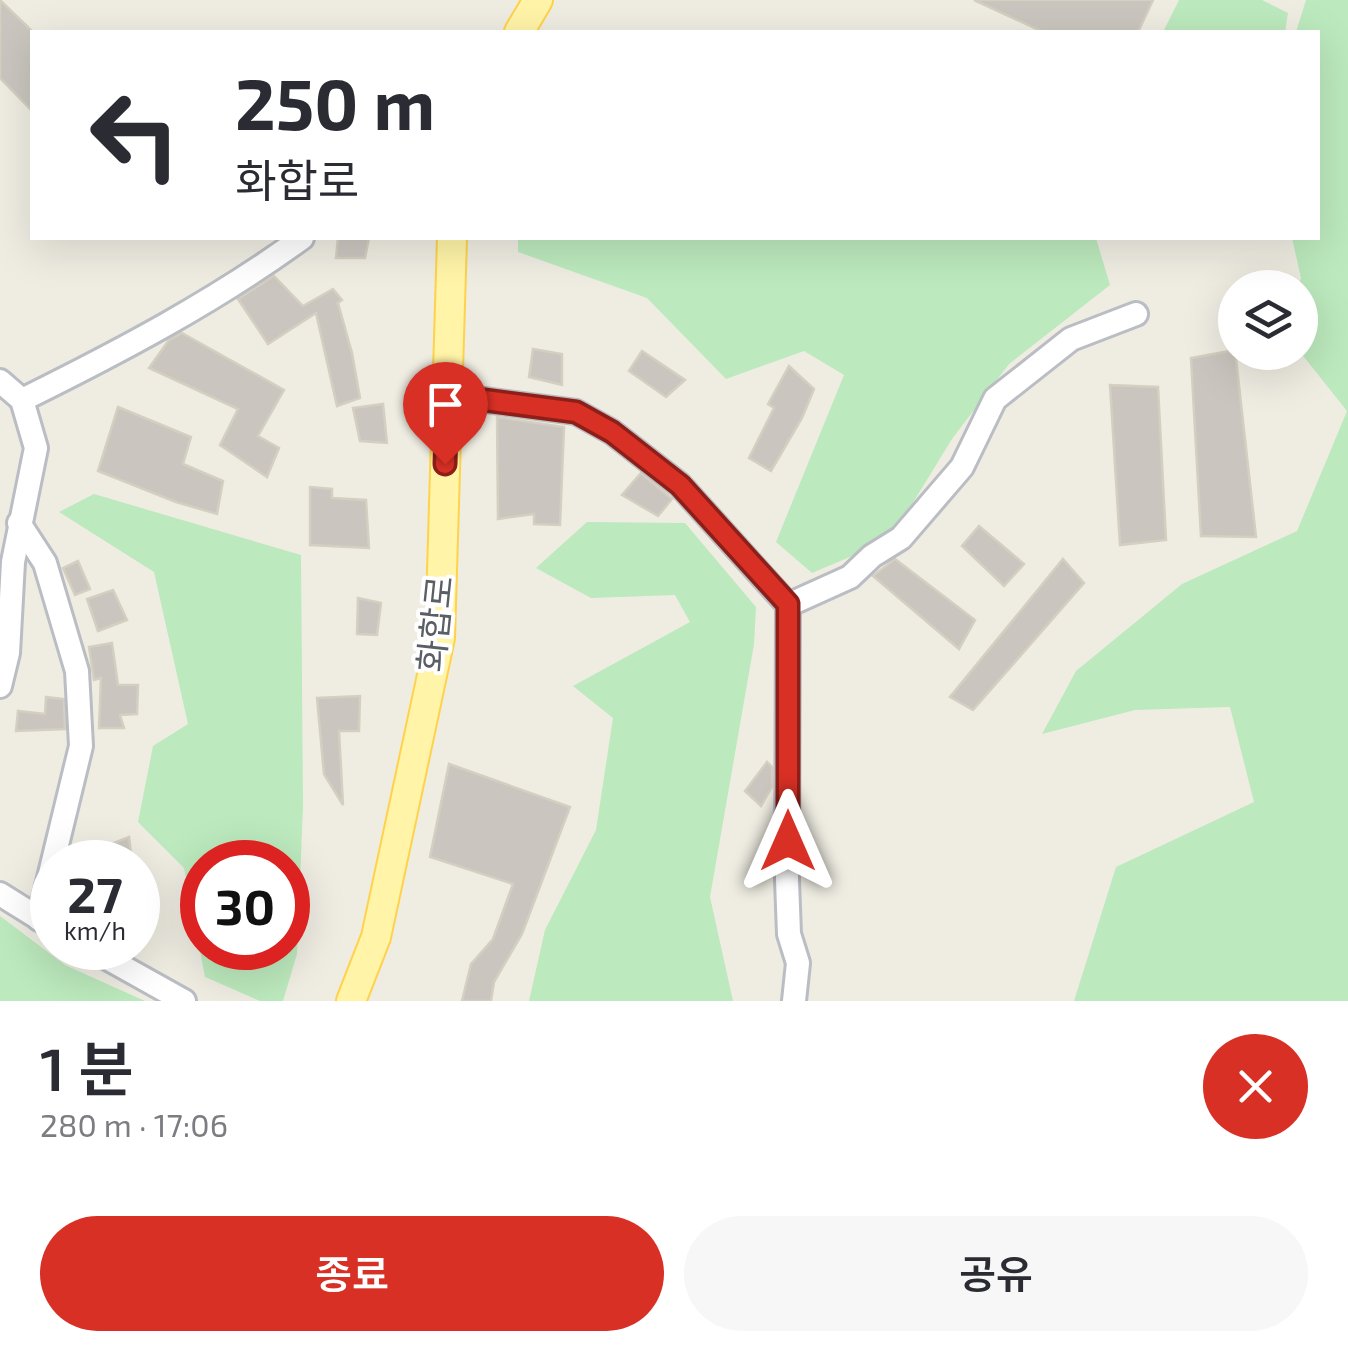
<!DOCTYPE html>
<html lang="ko">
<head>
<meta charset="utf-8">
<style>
  body { margin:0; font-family:"Exo 2","Noto Sans KR",sans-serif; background:#f7f7f7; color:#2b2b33; height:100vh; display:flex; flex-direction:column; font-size:38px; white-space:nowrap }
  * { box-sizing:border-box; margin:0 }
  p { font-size:32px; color:#7c7c81 }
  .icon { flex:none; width:55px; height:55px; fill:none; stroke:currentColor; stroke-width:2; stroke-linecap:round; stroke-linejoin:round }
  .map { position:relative; height:1001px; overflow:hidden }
  .drawer { display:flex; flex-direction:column; background:#fff; flex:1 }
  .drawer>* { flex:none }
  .guide { position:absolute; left:30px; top:30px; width:1290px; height:210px; border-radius:0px; box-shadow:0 10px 40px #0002; background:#fff; color:#2b2b33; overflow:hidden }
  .tools { position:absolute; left:1218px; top:270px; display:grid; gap:20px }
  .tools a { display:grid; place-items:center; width:100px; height:100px; border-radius:50%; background:#fff; box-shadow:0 10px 40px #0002; font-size:50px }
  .speed { position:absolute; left:30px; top:840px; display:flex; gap:20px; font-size:50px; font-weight:700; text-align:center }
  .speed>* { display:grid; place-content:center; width:130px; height:130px; border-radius:50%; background:#fff; box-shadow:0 10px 40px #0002; line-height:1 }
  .speed small { font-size:25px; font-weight:400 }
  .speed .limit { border:15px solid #d22; background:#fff; color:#111 }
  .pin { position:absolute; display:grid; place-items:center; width:85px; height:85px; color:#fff; margin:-102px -42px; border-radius:50% 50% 50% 0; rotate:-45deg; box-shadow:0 0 10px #0007 }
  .pin .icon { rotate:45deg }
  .me { position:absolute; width:110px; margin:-55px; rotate:0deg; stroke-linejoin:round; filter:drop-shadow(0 0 8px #0008) }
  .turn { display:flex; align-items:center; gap:35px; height:210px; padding:0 40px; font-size:45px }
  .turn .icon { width:130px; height:130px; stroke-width:2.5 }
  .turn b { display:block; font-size:70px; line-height:85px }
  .round { display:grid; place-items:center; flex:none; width:105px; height:105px; border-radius:52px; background:#f7f7f7 }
  .head { display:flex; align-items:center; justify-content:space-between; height:170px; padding:0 40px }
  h1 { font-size:60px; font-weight:600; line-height:75px }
  .button { display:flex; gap:20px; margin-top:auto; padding:20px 40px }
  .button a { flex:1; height:115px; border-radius:60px; background:#d93025; color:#fff; font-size:40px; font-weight:600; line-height:115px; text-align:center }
  .button a+a { background:#f7f7f7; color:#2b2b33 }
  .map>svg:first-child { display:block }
</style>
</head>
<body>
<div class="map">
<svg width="1348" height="1001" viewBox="0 0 1348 1001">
  <rect width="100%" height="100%" fill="#efede2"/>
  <g fill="#bce9bd" fill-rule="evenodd">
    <path d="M1179 0H1262L1288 13 1285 32H1163Z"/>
    <path d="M1306 0H1348V1001H1074L1116 867 1254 802 1230 707 1135 710 1042 734 1076 671 1182 584 1297 531 1347 411 1300 352 1298 287 1301 278 1292 238H1318V32H1296Z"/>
    <path d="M518 238H1096L1110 285 1009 364 952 439 890 540 812 573 776 542 844 375 804 351 726 379 647 298 518 252Z"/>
    <path d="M94 494 301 555 303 807 297 954 283 1001H260L205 977 184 868 138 822 153 746 188 724 154 572 59 512ZM202 862H288V948H202Z"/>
    <path d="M587 522 685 523 756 607 754 644 710 897 733 1001H529L545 930 596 830 613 718 573 686 690 622 675 595 591 598 536 568Z"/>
    <path d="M0 916 65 965 145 1001H0Z"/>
  </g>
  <g fill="#cac6bf" stroke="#d4cfc0" stroke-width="2.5">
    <path d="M0 0 32 31V111L0 78Z"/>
    <path d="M974 0H1153L1138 32H1043Z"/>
    <path d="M338 238H369L365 258H336Z"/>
    <path d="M274 276 303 306 333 289 342 300 338 303 352 353 360 398 337 406 316 313 268 344 238 299Z"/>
    <path d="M182 333 284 390 258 436 279 448 267 477 220 445 238 409 149 368 169 340Z"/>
    <path d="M533 349 562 354V385L529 377Z"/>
    <path d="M1235 350 1256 537 1201 536 1191 358Z"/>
    <path d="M642 351 685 380 666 397 629 371Z"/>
    <path d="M789 366 814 389 802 418 771 471 749 458 774 408 768 404Z"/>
    <path d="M1110 385 1158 387 1166 540 1120 545Z"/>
    <path d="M383 404 387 443 360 441 353 408Z"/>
    <path d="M118 407 191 437 183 464 223 481 217 514 176 502 98 471Z"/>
    <path d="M497 417 564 427 560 525 534 524V514L498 519Z"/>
    <path d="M641 473 672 499 658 516 622 495Z"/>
    <path d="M310 487 332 489V498L366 500 369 548 310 545Z"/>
    <path d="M979 526 1024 564 1004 586 962 546Z"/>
    <path d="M895 559 975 620 959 649 873 576Z"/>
    <path d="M1063 559 1084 583 973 710 950 697Z"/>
    <path d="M78 561 90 589 75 595 63 568Z"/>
    <path d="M113 590 127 620 98 631 87 599Z"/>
    <path d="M358 598 381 603 377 635 357 634Z"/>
    <path d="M112 643 118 685H138L137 714 120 715 124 728H99L101 678 94 680 89 647Z"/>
    <path d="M360 696 359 731H339L343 805 324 774 317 698Z"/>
    <path d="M46 697 64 699 65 729 16 731 18 711 45 714Z"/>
    <path d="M767 762 772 767V787L761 806 745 791Z"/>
    <path d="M449 764 570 807 522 934 494 982 491 1001H462L471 964 493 939 513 884 430 857Z"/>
    <path d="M129 837 132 862H107L101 848Z"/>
  </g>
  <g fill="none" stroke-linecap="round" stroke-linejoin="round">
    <g stroke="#babdc3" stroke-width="28">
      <g id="minor">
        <path d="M0 381 22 400"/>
        <path d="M447 395 576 412 612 432 680 485 788 605 787 880 789 934 798 963 794 1001"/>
        <path d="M19 523 45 563 77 671 81 746 39 919"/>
        <path d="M788 605 850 577 872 556 901 538 962 467 995 399 1071 339 1136 314"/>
        <path d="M0 686 8 653 13 562 36 448 22 400C119 352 214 302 302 238"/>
        <path d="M0 894 48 924"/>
        <path d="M89 948 184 1001"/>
      </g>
    </g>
    <g stroke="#ffd24b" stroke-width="32">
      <g id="major">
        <path d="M519 32 538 0"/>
        <path d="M351 1001 376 937 440 638 452 238"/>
      </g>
    </g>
    <use href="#minor" stroke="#fff" stroke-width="22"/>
    <use href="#major" stroke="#fff4a7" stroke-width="28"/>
  </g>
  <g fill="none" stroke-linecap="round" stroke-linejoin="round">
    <g stroke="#8d1f18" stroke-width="25">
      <path id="route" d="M445 464 447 395 576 412 612 432 680 485 788 604V841"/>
    </g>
    <use href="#route" stroke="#d93025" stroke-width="18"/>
  </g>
  <g text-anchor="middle" stroke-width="8" stroke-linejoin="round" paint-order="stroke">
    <g font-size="35" fill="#5a5f65" stroke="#fff">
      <text transform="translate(436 624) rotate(-84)" y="12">화합로</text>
    </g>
  </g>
</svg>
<div class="tools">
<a><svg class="icon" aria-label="layers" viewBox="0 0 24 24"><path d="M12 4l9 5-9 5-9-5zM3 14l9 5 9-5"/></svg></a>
</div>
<div class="speed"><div>27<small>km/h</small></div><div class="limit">30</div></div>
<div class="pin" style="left:445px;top:464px;background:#d93025"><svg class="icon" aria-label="arrive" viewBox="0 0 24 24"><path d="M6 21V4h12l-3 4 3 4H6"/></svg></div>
<svg class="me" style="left:788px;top:841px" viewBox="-20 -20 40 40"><path d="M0-17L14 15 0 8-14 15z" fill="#d93025" stroke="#fff" stroke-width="4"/></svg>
<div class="guide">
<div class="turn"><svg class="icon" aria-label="left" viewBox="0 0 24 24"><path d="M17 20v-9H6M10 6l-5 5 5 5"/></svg><div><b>250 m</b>화합로</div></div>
</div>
</div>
<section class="drawer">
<div class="head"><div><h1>1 분</h1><p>280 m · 17:06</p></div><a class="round" style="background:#d93025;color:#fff"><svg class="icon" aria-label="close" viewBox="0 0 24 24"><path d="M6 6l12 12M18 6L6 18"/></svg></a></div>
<div class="button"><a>종료</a><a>공유</a></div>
</section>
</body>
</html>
